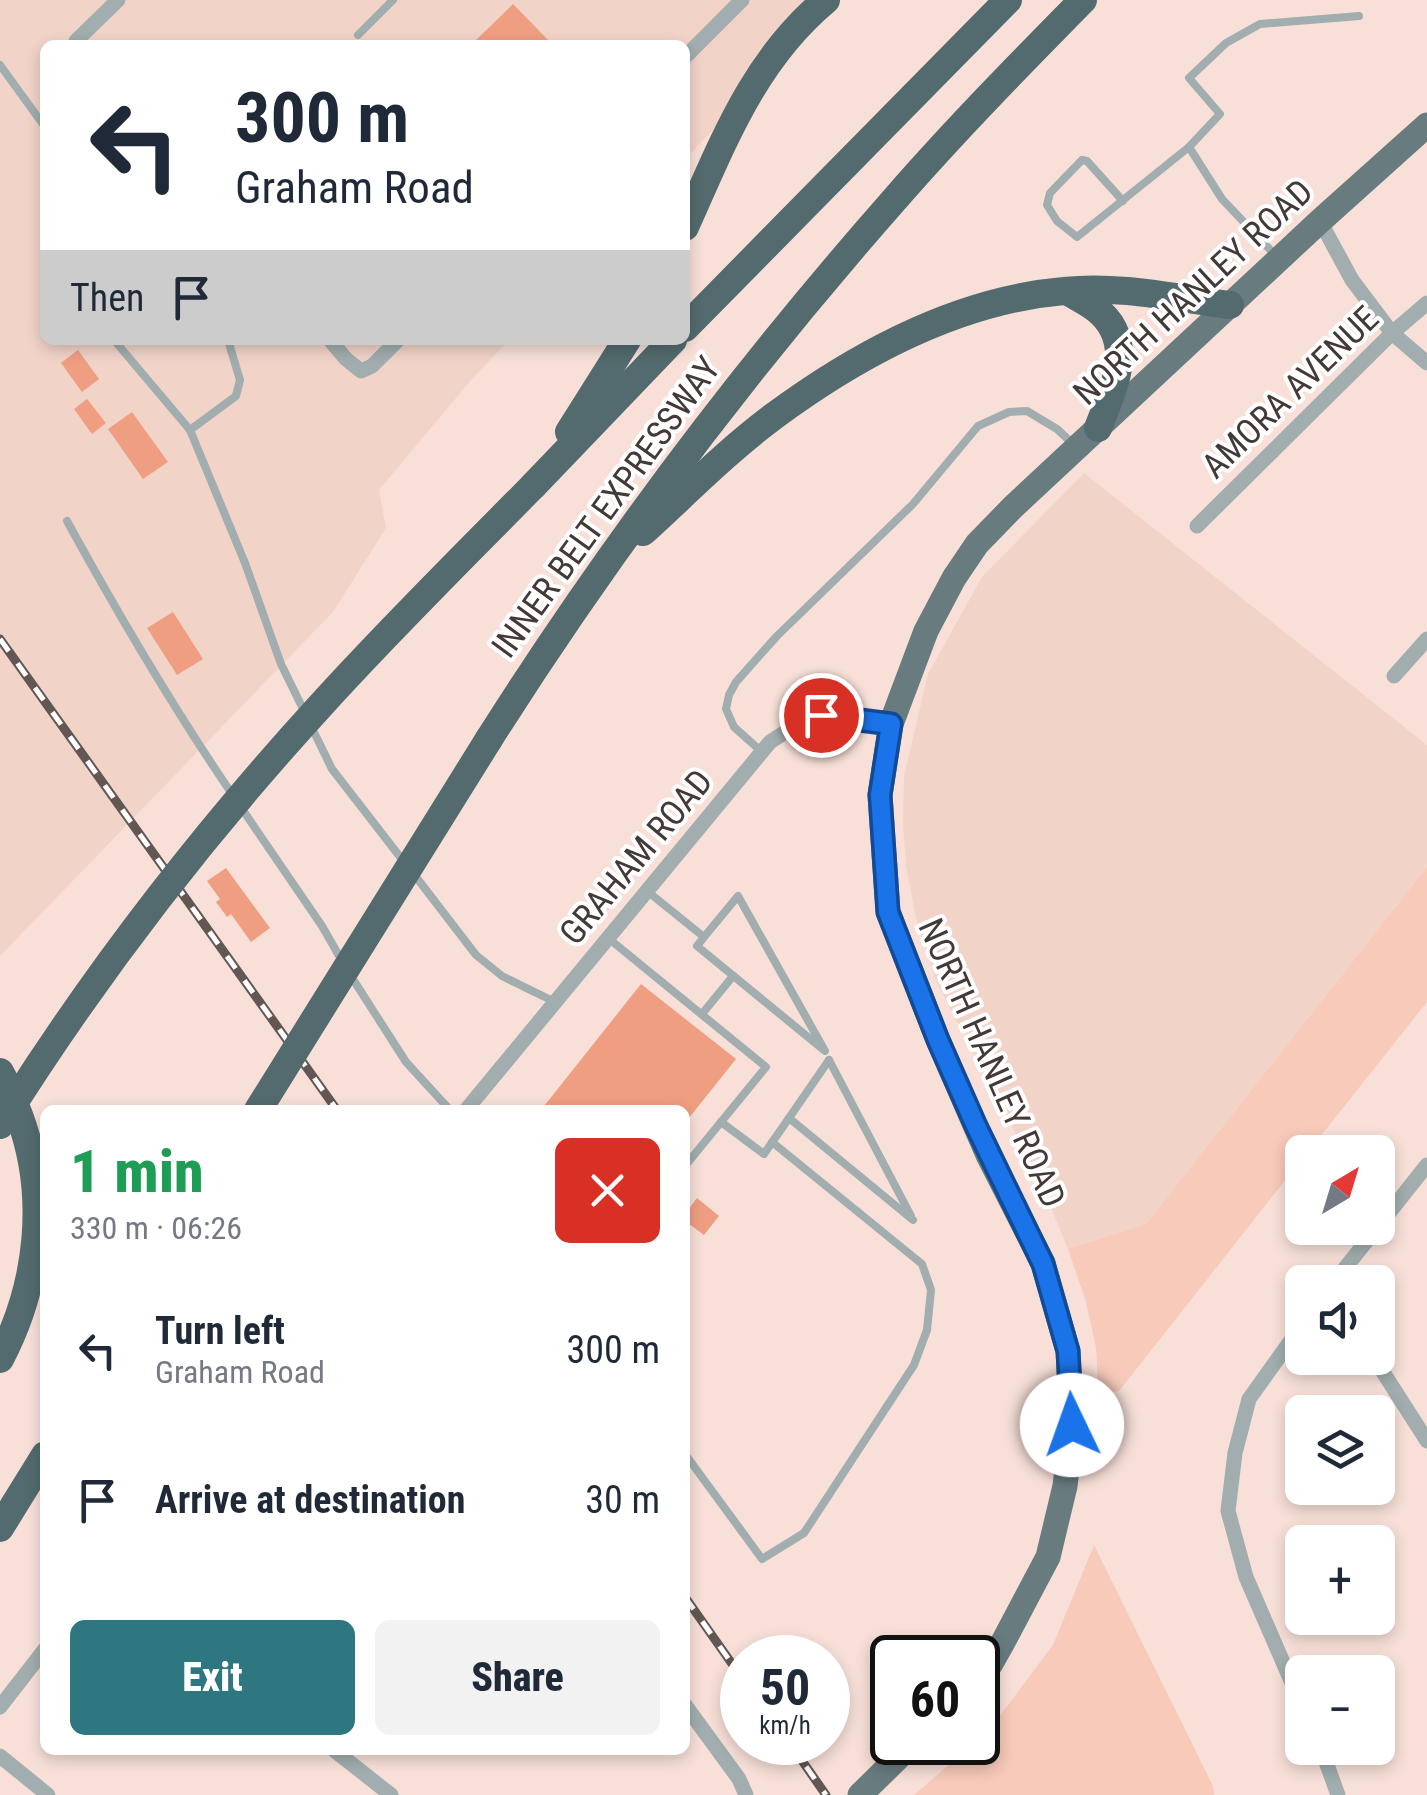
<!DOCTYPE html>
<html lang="en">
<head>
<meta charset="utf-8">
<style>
  body { margin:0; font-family:"Roboto Condensed",sans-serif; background:#f2f2f3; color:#1f2937; height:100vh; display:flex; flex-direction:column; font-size:38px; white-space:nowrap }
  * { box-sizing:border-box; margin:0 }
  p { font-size:32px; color:#747a83 }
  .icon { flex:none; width:55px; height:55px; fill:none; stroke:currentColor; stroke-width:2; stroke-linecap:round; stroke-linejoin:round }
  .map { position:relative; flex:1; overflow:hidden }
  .sheet { position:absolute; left:40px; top:1105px; width:650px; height:650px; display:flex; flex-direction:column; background:#fff; border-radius:15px; box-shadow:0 5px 15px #0003 }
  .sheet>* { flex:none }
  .hud { position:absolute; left:40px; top:40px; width:650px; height:305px; border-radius:15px; box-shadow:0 5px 15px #0003; background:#fff; color:#1f2937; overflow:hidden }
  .needle { width:65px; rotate:38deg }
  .tools { position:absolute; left:1285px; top:1135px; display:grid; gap:20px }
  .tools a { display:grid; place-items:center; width:110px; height:110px; border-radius:15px; background:#fff; box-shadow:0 5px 15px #0003; font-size:50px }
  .speed { position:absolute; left:720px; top:1635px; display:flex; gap:20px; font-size:50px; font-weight:700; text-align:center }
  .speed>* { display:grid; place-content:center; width:130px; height:130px; border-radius:50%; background:#fff; box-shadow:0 5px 15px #0003; line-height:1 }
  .speed small { font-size:25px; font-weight:400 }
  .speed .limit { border:5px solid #111; border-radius:15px; background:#fff; color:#111 }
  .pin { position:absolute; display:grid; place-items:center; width:85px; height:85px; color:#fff; margin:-42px; border:5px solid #fff; border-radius:50%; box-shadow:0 2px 10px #0007 }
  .me { position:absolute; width:110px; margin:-55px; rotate:357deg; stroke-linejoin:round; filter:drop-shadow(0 0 8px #0008) }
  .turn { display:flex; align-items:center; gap:35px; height:210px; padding:0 30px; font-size:45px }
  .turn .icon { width:130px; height:130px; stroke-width:2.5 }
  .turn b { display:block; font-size:70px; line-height:85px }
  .then { display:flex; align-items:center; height:95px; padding:0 30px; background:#0003; gap:20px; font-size:38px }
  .round { display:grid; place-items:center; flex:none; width:105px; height:105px; border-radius:15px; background:#f2f2f3 }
  .head { display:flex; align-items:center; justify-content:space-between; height:170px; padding:0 30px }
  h1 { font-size:60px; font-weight:800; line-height:75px; color:#1e9e55 }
  .button { display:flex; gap:20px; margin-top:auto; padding:20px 30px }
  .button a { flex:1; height:115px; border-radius:15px; background:#2e7680; color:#fff; font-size:40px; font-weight:800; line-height:115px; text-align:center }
  .button a+a { background:#f2f2f3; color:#1f2937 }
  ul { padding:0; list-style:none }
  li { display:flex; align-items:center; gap:30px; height:150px; padding:0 30px }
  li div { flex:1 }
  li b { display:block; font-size:38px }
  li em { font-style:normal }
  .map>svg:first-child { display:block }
</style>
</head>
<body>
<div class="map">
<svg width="1427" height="1795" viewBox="0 0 1427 1795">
  <rect width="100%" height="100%" fill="#f8e0d8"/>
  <g fill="#f2d3c8">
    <path d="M0 0H838L685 159V45H45V340H509L472 379 379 490 386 528 333 612 0 956Z"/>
    <path d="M1084 473 1427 745V867L1146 1224 1068 1249 1037 1174 936 981 917 923 906 866 903 825 904 776 928 674 982 577Z"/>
  </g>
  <g fill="#f7caba">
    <path d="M1427 867V1002L1308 1152H1302V1159L1119 1391 1099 1395 1096 1348 1086 1302 1068 1249 1146 1224Z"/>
    <path d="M1094 1545 1213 1786 1214 1795H914L974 1743 978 1742V1739L993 1725 1053 1645Z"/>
  </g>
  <g fill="#ef9e81">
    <path d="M513 4 553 45H471Z"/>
    <path d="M78 350 99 379 82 392 61 363Z"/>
    <path d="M87 399 106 423 92 434 74 409Z"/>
    <path d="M132 412 168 462 143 479 108 429Z"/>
    <path d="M173 612 203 659 177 675 147 628Z"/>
    <path d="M226 868 270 928 251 942 231 914 227 917 216 902 220 899 207 881Z"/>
    <path d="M641 984 736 1059 685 1123V1110H541Z"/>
    <path d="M697 1198 719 1216 704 1235 685 1221V1214Z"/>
  </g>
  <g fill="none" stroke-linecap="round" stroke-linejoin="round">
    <g stroke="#a1adae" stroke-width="8">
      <path d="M358 35 393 0"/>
      <path d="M0 65 45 127"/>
      <path d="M1123 201 1087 161 1082 160 1050 193 1047 205 1057 221 1077 237 1189 147"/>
      <path d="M1276 256 1222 199 1189 147 1220 114 1189 78 1226 43 1260 24 1359 16"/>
      <path d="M114 340 190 430 245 563 281 664 305 713"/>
      <path d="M190 430 236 396 240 380 228 340"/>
      <path d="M67 521C118 614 172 706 232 794"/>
      <path d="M311 726 332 769 404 862"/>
      <path d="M762 752 734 727 726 709 729 695 736 682 777 636 913 504 978 426 1009 412 1027 411 1057 429 1072 443"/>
      <path d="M240 806 322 926 342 961"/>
      <path d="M413 873 476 955 502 976 555 1002"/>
      <path d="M647 891 704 937 697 946 825 1051 738 896 704 937"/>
      <path d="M608 938 766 1067 685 1166"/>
      <path d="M349 973 406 1062 450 1110"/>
      <path d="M702 1014 733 976"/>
      <path d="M829 1060 789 1118 913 1220"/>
      <path d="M829 1060 911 1216"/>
      <path d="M721 1122 764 1154 789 1118"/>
      <path d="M685 1454 762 1559 804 1533 914 1365 927 1330 931 1290 922 1264 772 1142"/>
    </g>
    <g stroke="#a1adae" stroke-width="15">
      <path d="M80 45 76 41 118 0"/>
      <path d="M685 57 742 0"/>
      <path d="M1320 221 1352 280 1392 333 1427 363"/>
      <path d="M330 340 346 359 361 371 372 366 398 340"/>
      <path d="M1197 526 1392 333 1427 303"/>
      <path d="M1394 676 1427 639"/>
      <path d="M466 1110 770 742 796 725 821 715 891 724"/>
      <path d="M1334 1282 1427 1165"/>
      <path d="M1302 1325 1249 1399 1235 1453 1228 1511 1246 1577 1302 1706"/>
      <path d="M1374 1358 1427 1441"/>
      <path d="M685 1705 739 1779 746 1795"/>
      <path d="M0 1707 45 1649"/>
      <path d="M1321 1748 1338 1795"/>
      <path d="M334 1750 391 1795"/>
      <path d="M0 1756 48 1795"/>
    </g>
    <g stroke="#687c7f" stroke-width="25">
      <path d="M978 1679 990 1665 1003 1642 1048 1557 1065 1486 1072 1425 1068 1351 1043 1263 988 1155 938 1040 888 912 880 795 891 724 926 631 954 578 977 544 1013 507 1320 221 1427 125"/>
      <path d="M860 1795 914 1742"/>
    </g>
    <g stroke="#536b6e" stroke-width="28">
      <path d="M685 227C723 143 753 61 826 0"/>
      <path d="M1067 291C1078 298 1092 304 1101 313 1136 346 1112 391 1098 428"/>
      <path d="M685 328 1008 0"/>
      <path d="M569 432 627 340"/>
      <path d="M533 486 673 340"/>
      <path d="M643 532C686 493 727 451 774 416 858 354 958 300 1064 291 1119 285 1175 298 1230 305"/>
      <path d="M489 739C610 548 746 368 895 199 955 130 1019 65 1083 0"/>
      <path d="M0 1072C8 1086 13 1100 19 1115 49 1195 39 1285 0 1359"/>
      <path d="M0 1528 45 1455"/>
    </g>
    <g stroke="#635753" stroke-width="9">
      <g id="rail">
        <path d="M0 639 337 1110"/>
        <path d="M685 1597 742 1678"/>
        <path d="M789 1742 826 1795"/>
      </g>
    </g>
    <use href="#rail" stroke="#fff" stroke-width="5" stroke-dasharray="15" stroke-linecap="butt"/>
    <g stroke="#536b6e" stroke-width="28">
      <path d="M258 1110 489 739"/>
      <path d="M0 1125C94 975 202 835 322 704 390 629 462 558 533 486"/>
    </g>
  </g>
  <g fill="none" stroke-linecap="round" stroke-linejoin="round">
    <g stroke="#114b97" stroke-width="25">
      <path id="route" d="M821 715 891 724 880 795 888 912 938 1040 976 1126 1043 1264 1068 1351 1072 1425"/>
    </g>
    <use href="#route" stroke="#1a73e8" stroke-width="18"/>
  </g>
  <g text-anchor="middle" stroke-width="8" stroke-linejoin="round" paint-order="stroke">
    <g font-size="35" fill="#433936" stroke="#fff">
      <text transform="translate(1193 292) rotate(-43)" y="12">NORTH HANLEY ROAD</text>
      <text transform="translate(1290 392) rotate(-44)" y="12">AMORA AVENUE</text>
      <text transform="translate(606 507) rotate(-54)" y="12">INNER BELT EXPRESSWAY</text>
      <text transform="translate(636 857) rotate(-50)" y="12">GRAHAM ROAD</text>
      <text transform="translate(992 1063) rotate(66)" y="12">NORTH HANLEY ROAD</text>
    </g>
  </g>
</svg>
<div class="tools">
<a><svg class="needle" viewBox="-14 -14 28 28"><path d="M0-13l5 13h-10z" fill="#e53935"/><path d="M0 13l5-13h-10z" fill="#747a83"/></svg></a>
<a><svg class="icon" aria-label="sound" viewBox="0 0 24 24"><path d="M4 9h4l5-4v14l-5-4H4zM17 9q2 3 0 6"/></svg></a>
<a><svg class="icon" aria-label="layers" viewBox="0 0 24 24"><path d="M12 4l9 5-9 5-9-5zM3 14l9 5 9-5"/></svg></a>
<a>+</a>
<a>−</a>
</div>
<div class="speed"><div>50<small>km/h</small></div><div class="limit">60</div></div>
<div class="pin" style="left:821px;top:715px;background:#d93025"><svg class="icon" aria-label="arrive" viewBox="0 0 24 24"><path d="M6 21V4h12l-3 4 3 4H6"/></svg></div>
<svg class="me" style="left:1072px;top:1425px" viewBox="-20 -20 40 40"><circle r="19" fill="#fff"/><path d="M0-13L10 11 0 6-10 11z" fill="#1a73e8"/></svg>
<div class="hud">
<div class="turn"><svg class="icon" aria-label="left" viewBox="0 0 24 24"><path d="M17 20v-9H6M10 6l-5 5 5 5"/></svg><div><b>300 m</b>Graham Road</div></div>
<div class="then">Then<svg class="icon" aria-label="arrive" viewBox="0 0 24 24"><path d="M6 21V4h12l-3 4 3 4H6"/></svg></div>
</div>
<section class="sheet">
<div class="head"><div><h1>1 min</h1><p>330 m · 06:26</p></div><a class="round" style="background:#d93025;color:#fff"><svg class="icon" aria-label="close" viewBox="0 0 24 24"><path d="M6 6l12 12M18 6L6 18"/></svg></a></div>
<ul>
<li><svg class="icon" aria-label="left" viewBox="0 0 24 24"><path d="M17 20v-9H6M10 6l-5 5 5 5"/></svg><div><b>Turn left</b><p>Graham Road</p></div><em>300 m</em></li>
<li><svg class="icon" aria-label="arrive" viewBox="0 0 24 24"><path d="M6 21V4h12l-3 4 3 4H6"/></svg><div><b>Arrive at destination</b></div><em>30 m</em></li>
</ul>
<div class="button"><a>Exit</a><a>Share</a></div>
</section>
</div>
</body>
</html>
